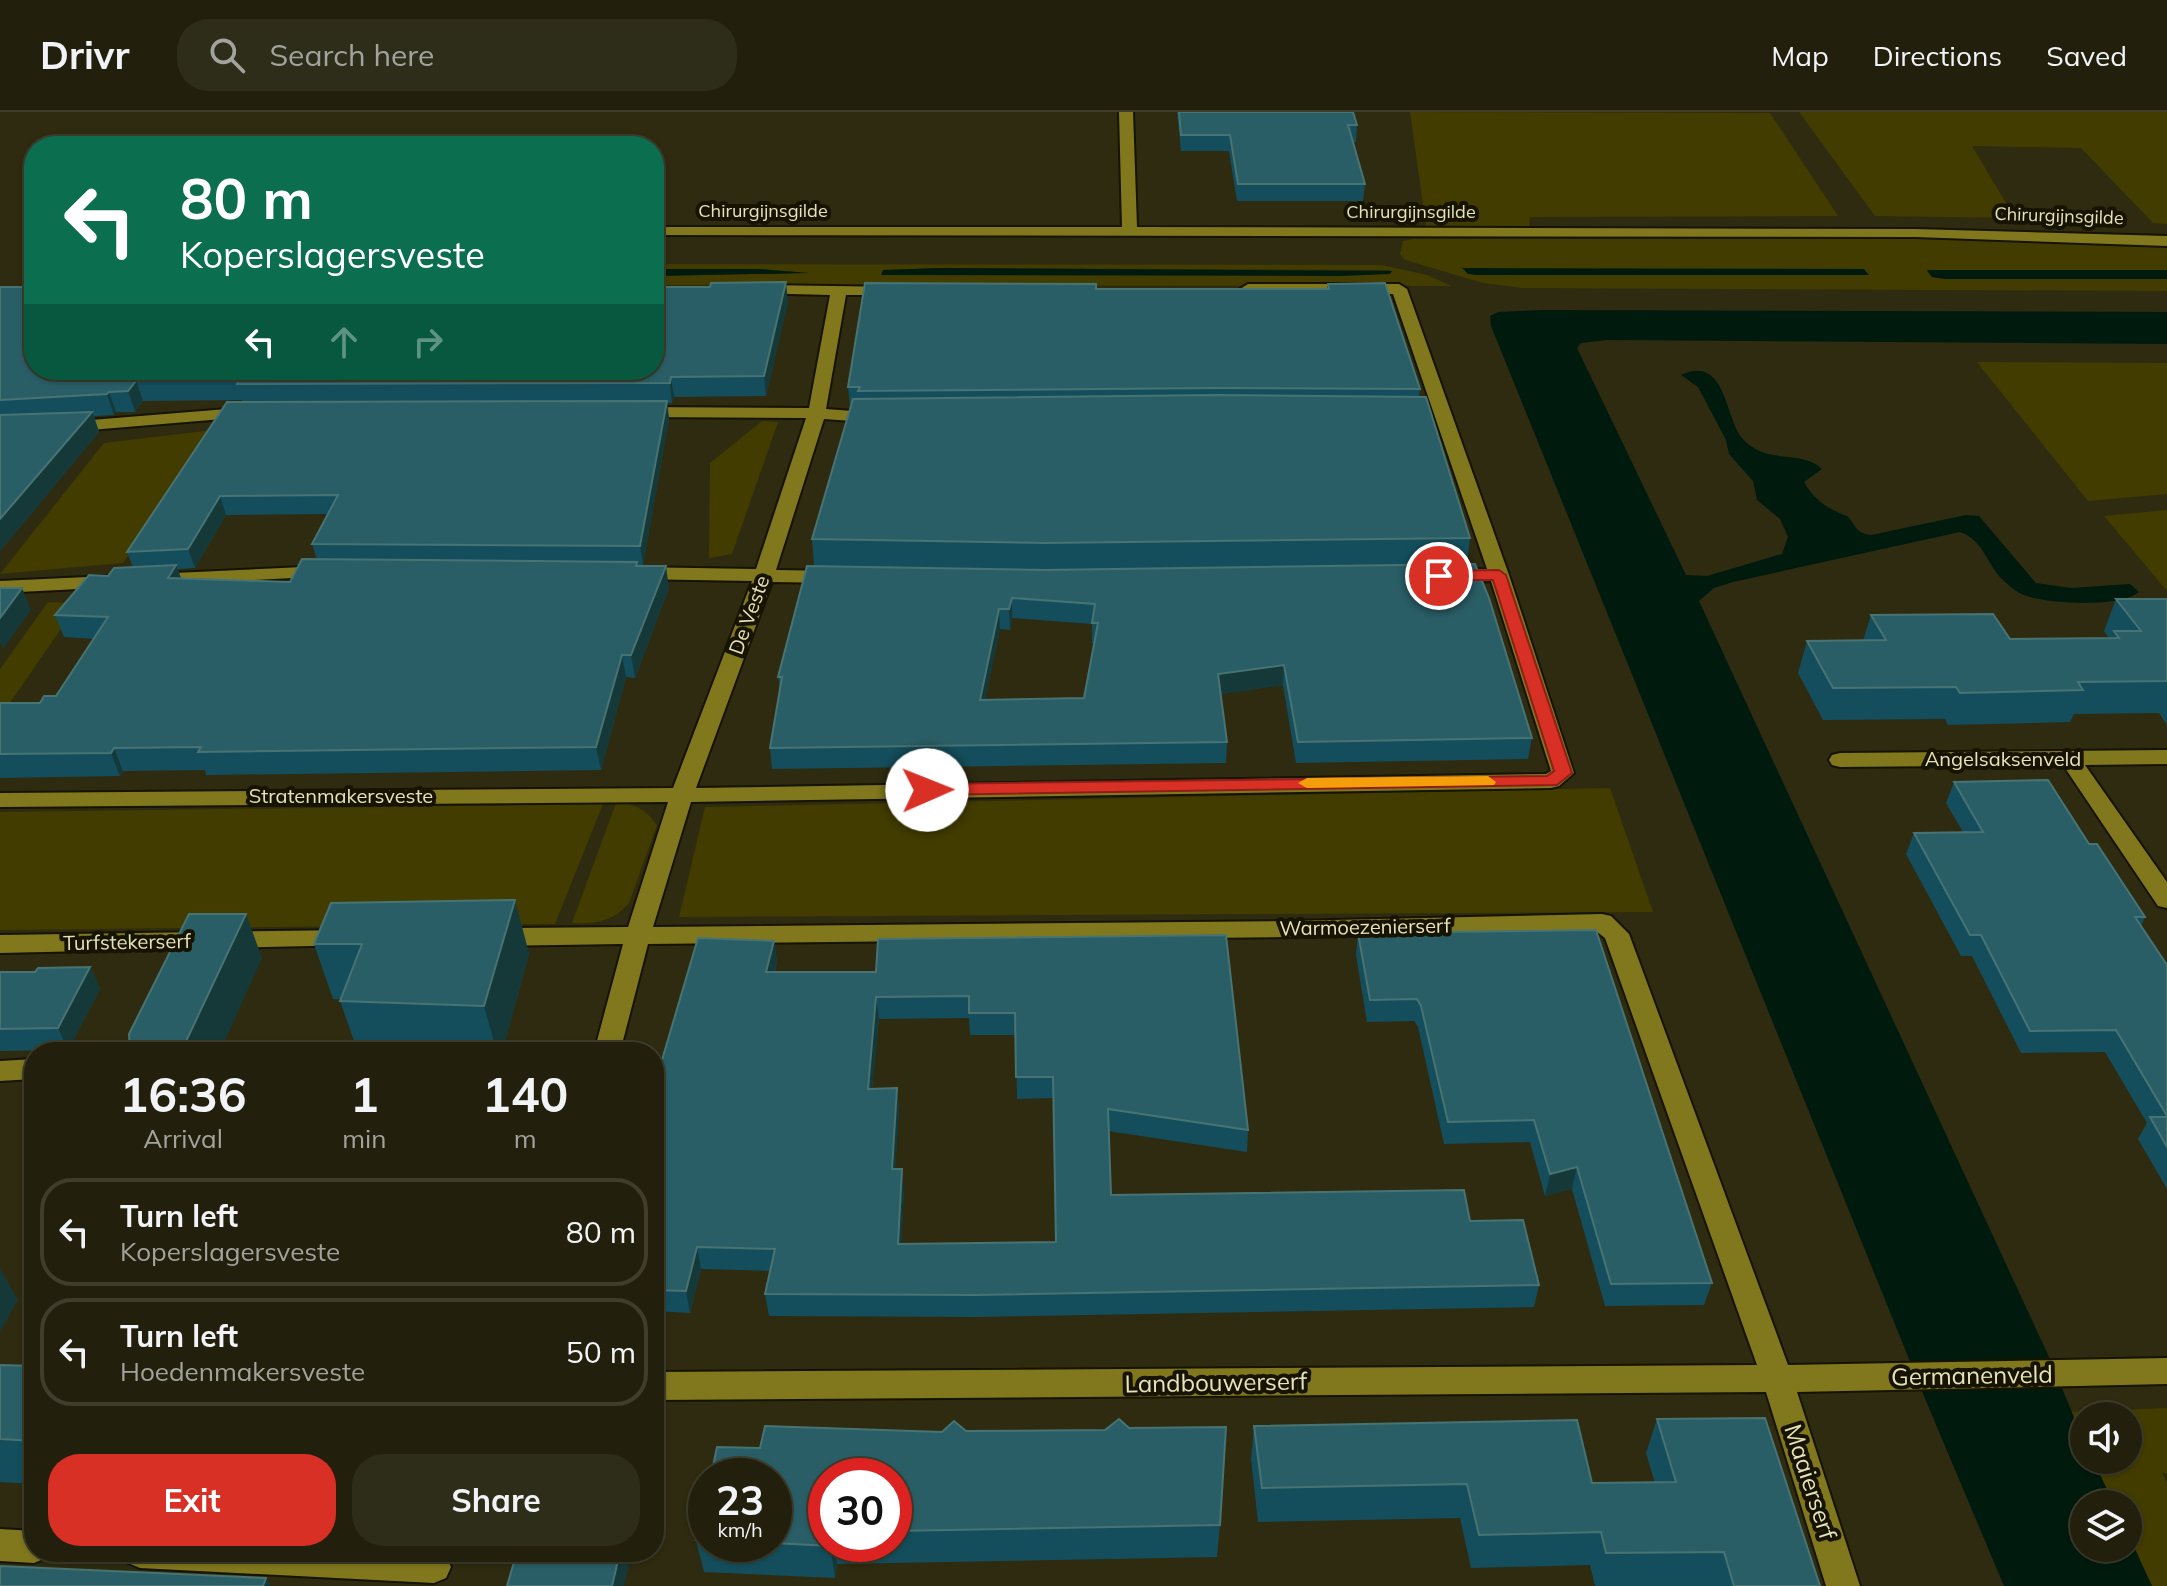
<!DOCTYPE html>
<html lang="en">
<head>
<meta charset="utf-8">
<style>
  body { margin:0; font-family:Mulish,sans-serif; background:#2e2d1a; color:#f1f3f6; height:100vh; display:flex; flex-direction:column; font-size:30px; white-space:nowrap }
  * { box-sizing:border-box; margin:0 }
  p { font-size:26px; color:#a2a39d }
  .icon { flex:none; width:44px; height:44px; fill:none; stroke:currentColor; stroke-width:2; stroke-linecap:round; stroke-linejoin:round }
  .map { position:relative; flex:1; overflow:hidden }
  .drawer { position:absolute; left:24px; top:930px; width:640px; height:520px; display:flex; flex-direction:column; background:#22200c; border-radius:32px; box-shadow:0 2px 6px #0004,0 0 0 2px #3f3e2d }
  .drawer>* { flex:none }
  .hud { position:absolute; left:24px; top:24px; width:640px; height:244px; border-radius:32px; box-shadow:0 2px 6px #0004,0 0 0 2px #3f3e2d; background:#0b6e4f; color:#fff; overflow:hidden }
  .controls { position:absolute; left:2070px; top:1290px; display:grid; gap:16px }
  .controls a { display:grid; place-items:center; width:72px; height:72px; border-radius:50%; background:#22200c; box-shadow:0 2px 6px #0004,0 0 0 2px #3f3e2d; font-size:40px }
  .speed { position:absolute; left:688px; top:1346px; display:flex; gap:16px; font-size:40px; font-weight:700; text-align:center }
  .speed>* { display:grid; place-content:center; width:104px; height:104px; border-radius:50%; background:#22200c; box-shadow:0 2px 6px #0004,0 0 0 2px #3f3e2d; line-height:1 }
  .speed small { font-size:20px; font-weight:400 }
  .speed .limit { border:12px solid #d22; background:#fff; color:#111 }
  .pin { position:absolute; display:grid; place-items:center; width:68px; height:68px; color:#fff; margin:-34px; border:4px solid #fff; border-radius:50%; box-shadow:0 2px 8px #0007 }
  .me { position:absolute; width:88px; margin:-44px; rotate:89deg; stroke-linejoin:round; filter:drop-shadow(0 0 6px #0008) }
  .turn { display:flex; align-items:center; gap:28px; height:168px; padding:0 24px; font-size:36px }
  .turn .icon { width:104px; height:104px; stroke-width:2.5 }
  .turn b { display:block; font-size:56px; line-height:68px }
  .lanes { display:flex; align-items:center; height:76px; padding:0 24px; background:#0003; justify-content:center; gap:40px; direction:ltr }
  .lanes .off { opacity:.35 }
  .eta { display:flex; justify-content:space-evenly; align-items:center; height:136px; text-align:center }
  .eta b { font-size:48px; font-weight:700; line-height:56px }
  .action { display:flex; gap:16px; margin-top:auto; padding:16px 24px }
  .action a { flex:1; height:92px; border-radius:32px; background:#d93025; color:#fff; font-size:32px; font-weight:700; line-height:92px; text-align:center }
  .action a+a { background:#2e2d1a; color:#f1f3f6 }
  ul { padding:0; list-style:none }
  li { display:flex; align-items:center; gap:24px; height:108px; margin:0 16px 12px; padding:0 8px; border:4px solid #3f3e2d; border-radius:32px }
  li div { flex:1 }
  li b { display:block; font-size:30px }
  li em { font-style:normal }
  header { display:flex; align-items:center; gap:48px; box-sizing:border-box; height:112px; padding:0 40px; background:#22200c; border-bottom:2px solid #3f3e2d }
  header strong { font-size:38px }
  nav { display:flex; gap:44px; margin-inline-start:auto; font-size:28px }
  .search { width:560px; height:72px; background:#2e2d1a; display:flex; align-items:center; gap:20px; box-sizing:border-box; padding:0 28px; border-radius:32px; color:#a2a39d; font-size:30px }
  .map>svg:first-child { display:block }
</style>
</head>
<body>
<header>
<strong>Drivr</strong>
<div class="search"><svg class="icon" aria-label="search" viewBox="0 0 24 24"><circle cx="10" cy="10" r="6"/><path d="M15 15l6 6"/></svg>Search here</div>
<nav><a>Map</a><a>Directions</a><a>Saved</a></nav>
</header>
<div class="map">
<svg width="2167" height="1474" viewBox="0 0 2167 1474">
  <rect width="100%" height="100%" fill="#2e2b10"/>
  <g fill="#423c00" fill-rule="evenodd">
    <path d="M1410 0 1770 1 1838 104 1530 105 1529 114H1426Z"/>
    <path d="M1799 0H2167V112L2153 111 2081 36 1972 34 2015 106 1875 104Z"/>
    <path d="M1413 127H2040L2167 135V158L1927 159 1932 165 1945 167H2167V179L1522 176 1483 171 1405 148 1400 142 1403 129Z"/>
    <path d="M654 152 1382 153 1427 163 1452 174 654 173V164L807 161 758 157H654ZM941 156 1390 158V162L882 163 883 158Z"/>
    <path d="M1977 250 2167 251V382L2088 389Z"/>
    <path d="M762 309 778 310 732 442 709 446 710 351Z"/>
    <path d="M213 318 123 451 0 462 104 331Z"/>
    <path d="M2167 398V479L2104 404Z"/>
    <path d="M48 490 79 491 0 605V557Z"/>
    <path d="M1610 676 1653 800 679 805 705 695Z"/>
    <path d="M616 691C636 692 645 697 657 713L629 791C613 810 595 812 572 811Z"/>
    <path d="M603 692 555 812 0 818V700Z"/>
    <path d="M2167 1296V1361H2162L2167 1371V1474H2152L2128 1422V1392H2114L2093 1348H2128V1304H2084V1329L2070 1300Z"/>
  </g>
  <g fill="#001a0e">
    <path d="M941 156 1392 159 1390 162 1340 164 881 163 883 158Z"/>
    <path d="M1462 156 1864 157 1869 163H1477L1468 162Z"/>
    <path d="M654 157H758L809 161 654 164Z"/>
    <path d="M1927 158H2167V167H1945L1932 165Z"/>
    <path d="M1542 198 2167 200V232L1607 228 1581 231 1577 236 1686 463 1707 464 1782 442 1788 425 1780 407 1757 388 1753 369 1729 342 1726 328 1698 275 1681 263C1726 242 1725 306 1742 326 1766 354 1801 337 1822 357L1804 370C1814 388 1828 397 1847 404 1857 414 1855 421 1871 423L1966 403 1979 404 2036 471 2071 476 2130 472 2139 480C2120 496 2047 492 2024 483 2018 481 2009 474 2004 469 1986 453 1985 429 1960 420L1733 470 1714 476 1699 489 2050 1247C2061 1278 2084 1318 2084 1348H2093L2114 1392H2084V1436H2128V1422L2152 1474H2004L1926 1289 1491 214 1490 204 1498 200Z"/>
  </g>
  <g fill="none" stroke-linecap="round" stroke-linejoin="round">
    <g stroke="#161300" stroke-width="4">
      <g id="street">
        <path d="M1119 0H1133L1137 115 1915 117 2167 124V134L1915 125 654 123V115H1122Z"/>
        <path d="M1248 172H1399L1407 177 1509 463 1574 661 1559 674 1551 676 691 690 653 815 1287 809 1602 802 1611 804 1629 822 1788 1253 2167 1246V1272L1797 1280 1860 1474H1826L1766 1280 654 1288V1260L1757 1253 1605 826 1596 819 1287 825 648 832 620 940H594L623 832 494 834 485 831 481 825 485 819 494 816 628 815 668 690 0 695V681L673 676 752 469 634 467 624 461 634 455 756 457 806 306 637 305 628 300 637 295 809 296 830 183 750 181V175L756 173 901 175V181L895 183H846L826 297 880 301 889 306 880 311 824 307 776 458 837 459 847 465 837 471 772 470 696 676 1546 662 1551 659 1491 469 1446 470 1436 464 1446 458 1487 457 1393 182 1242 180 1240 177Z"/>
        <path d="M252 295 258 296 261 300 258 304 66 320 0 321V311L66 310Z"/>
        <path d="M325 454 335 460 332 464 0 481V469Z"/>
        <path d="M2167 638V652L2085 653 2167 770V796L2158 794 2063 653 1840 655 1832 653 1829 648 1832 643 1840 641Z"/>
        <path d="M349 818 358 821 362 827 358 833 0 841V823Z"/>
        <path d="M34 947V967L0 969V949Z"/>
        <path d="M0 1417 34 1419V1440H49L46 1446 34 1451 0 1449Z"/>
        <path d="M123 1440H436L446 1444 451 1455 446 1466 434 1471 140 1456 128 1451Z"/>
      </g>
    </g>
    <use href="#street" fill="#81781e" fill-rule="evenodd"/>
  </g>
  <g fill="#144e5c" fill-rule="evenodd">
    <path d="M1177 0H1353L1357 13 1356 30H1353L1365 72 1363 89H1237L1229 39H1181Z"/>
    <path d="M1328 172 1420 277 1419 285 1470 426 1467 453 1532 626 1528 647 1296 651 1283 573 1220 582 1227 630 1226 651 772 657 770 636 780 577 778 565 814 454 812 427 851 293 850 294 848 275 1096 177H1327ZM1012 506 1092 512V531H1095L1084 586 985 587 1000 517 1010 518Z"/>
    <path d="M0 175 788 190 766 284 674 285 672 291H667L669 307 643 453H637L669 476 635 566 626 565 601 658 206 663 205 658 123 659 120 664 0 666V591H40L56 584 94 527 64 525 55 503 108 464 133 455 127 440 242 290V288L143 289 135 300H116L114 303 94 304 99 320 0 439ZM328 402 312 432 317 448 290 470 181 467 178 457 195 456 226 403Z"/>
    <path d="M2116 487H2167V613L2159 601 2074 602 2070 610 1948 613 1945 607 1823 608 1798 561 1807 529H1863L1871 503 2010 527 2109 526 2104 519Z"/>
    <path d="M1954 670 2089 732 2145 805 2141 814 2167 853V1077L2138 1027 2147 1011 2105 940 2021 941 1972 844H1961L1906 742 1914 721 1963 720 1946 691Z"/>
    <path d="M515 788 529 842 502 940H358L340 889 341 887H333L314 832Z"/>
    <path d="M1358 821 1712 1171 1704 1193 1605 1194 1572 1077 1545 1084 1530 1030 1444 1032 1418 915 1414 909 1367 910 1356 843Z"/>
    <path d="M878 827 1248 1018 1247 1040 1108 1019 1111 1083 1470 1109 1539 1173 1534 1195 977 1205 769 1204 765 1182 770 1159 701 1157 690 1201 654 1199V975L774 829 777 850 775 860H876ZM969 906 970 923H1016L1017 987 1053 986 1055 1130 901 1132 904 1079 895 1057 899 998 897 976 872 977 879 907Z"/>
    <path d="M90 855 100 877 68 938 0 939V860H35Z"/>
    <path d="M0 1253 34 1254V1372L0 1370Z"/>
    <path d="M1657 1307 1820 1474H1595L1590 1453 1471 1456 1460 1406 1258 1410 1251 1347 1254 1314 1592 1371H1655L1646 1341Z"/>
    <path d="M966 1319 1220 1413 1217 1445 837 1452 835 1466 704 1460 696 1428 706 1385V1432H774V1364L760 1336ZM826 1364H894V1432H826Z"/>
  </g>
  <g fill="#153939">
    <path d="M786 170 788 190 766 284 764 264Z"/>
    <path d="M671 265 674 285 672 291 670 271Z"/>
    <path d="M136 269 143 289 135 300 128 279Z"/>
    <path d="M109 280 116 300 114 303 107 282Z"/>
    <path d="M667 289 669 307 643 453 640 434Z"/>
    <path d="M92 300 99 320 0 439V407Z"/>
    <path d="M220 384 226 403 195 456 188 437Z"/>
    <path d="M176 453 184 474 168 466Z"/>
    <path d="M666 454 669 476 635 566 631 543Z"/>
    <path d="M22 476 31 498 3 537 0 530V506Z"/>
    <path d="M1012 486V506L1010 518 1009 497Z"/>
    <path d="M999 497 1000 517 981 608 980 588Z"/>
    <path d="M622 543 626 565 601 658 596 635Z"/>
    <path d="M1284 553 1283 573 1217 583 1218 562Z"/>
    <path d="M114 636 123 659 120 664 111 641Z"/>
    <path d="M515 788 529 842 502 940H497L484 894Z"/>
    <path d="M246 802 262 846 220 940H181Z"/>
    <path d="M774 829 777 850 769 882 766 860Z"/>
    <path d="M90 855 100 877 68 938 58 916Z"/>
    <path d="M876 885 879 907 870 999 868 977Z"/>
    <path d="M897 976 899 998 894 1079 892 1057Z"/>
    <path d="M1577 1055 1572 1077 1545 1084 1550 1062Z"/>
    <path d="M902 1057 904 1079 900 1154 898 1132Z"/>
    <path d="M697 1135 701 1157 690 1201 686 1179Z"/>
    <path d="M0 1156 18 1188 0 1220Z"/>
    <path d="M654 1332 657 1342 654 1352Z"/>
    <path d="M830 1432H834L837 1452 835 1466Z"/>
    <path d="M620 1440H632L624 1474H612Z"/>
    <path d="M266 1466 271 1474H263Z"/>
  </g>
  <g fill="#2a5e66" stroke="#487373" stroke-width="2" fill-rule="evenodd">
    <path d="M1179 0H1353L1357 13H1348L1365 72H1238L1230 23H1181Z"/>
    <path d="M786 170 764 264 671 265 670 271 237 272 239 268 136 269 128 279 109 280 107 282 0 288V175H34V258H654V175H710L711 171Z"/>
    <path d="M865 171 1096 172V177H1329L1328 172 1385 171 1420 277 1218 276 858 279 860 275H848Z"/>
    <path d="M1218 283 1426 285 1470 426 1045 431 812 427 853 287Z"/>
    <path d="M667 289 640 434 312 432 338 383 220 384 188 437 127 440 227 290Z"/>
    <path d="M92 300 0 407V303Z"/>
    <path d="M302 447 637 450 636 454H666L631 543H622L596 635 198 640 201 635 114 636 111 641 0 642V591H40L44 584H56L108 505 55 503 89 463 108 464 114 456 176 453 168 466 290 470Z"/>
    <path d="M1475 452 1489 486 1532 626 1298 630 1284 553 1218 562 1227 630 770 636 782 565H778L807 454 1045 458ZM1012 486 1095 492 1092 511H1098L1084 586 980 588 999 497H1009Z"/>
    <path d="M0 476H22L0 506Z"/>
    <path d="M2116 487H2167V569L2078 570 2083 578 1960 581 1956 575 1833 576 1807 529 1886 528 1871 503 1993 502 2010 527 2119 526 2114 519H2141Z"/>
    <path d="M2048 668 2089 732H2097L2145 805H2135L2167 853V1004L2116 918 2030 919 1981 823H1970L1914 721 1983 720 1954 670Z"/>
    <path d="M515 788 484 894 340 889 362 832H314L331 791Z"/>
    <path d="M189 802H246L181 940H130L129 922Z"/>
    <path d="M1596 818 1712 1171 1611 1172 1577 1055 1550 1062 1534 1008 1448 1010 1421 894 1417 887 1370 888 1358 821Z"/>
    <path d="M1226 823 1248 1018 1108 997 1111 1083 1464 1078 1470 1109 1523 1108 1539 1173 975 1183 765 1182 775 1137 697 1135 686 1179 654 1178V975L698 826 774 829 766 860H876L878 827ZM969 884V901H1015L1016 965H1053L1056 1130 898 1132 902 1057H892L897 976 868 977 876 885Z"/>
    <path d="M90 855 58 916 0 917V860H35L38 856Z"/>
    <path d="M2150 1005H2167V1035Z"/>
    <path d="M0 1253 34 1254V1329L0 1327Z"/>
    <path d="M1765 1306 1820 1474H1734L1724 1440 1606 1441 1601 1420 1479 1423 1467 1372 1262 1376 1254 1314 1577 1308 1592 1371 1676 1370 1657 1307Z"/>
    <path d="M1119 1307 1129 1316 1226 1315 1220 1413 894 1419V1364H826V1432H830V1434L774 1431V1364H711L717 1335 760 1336 765 1314 942 1320 954 1309 966 1319 1105 1318Z"/>
    <path d="M706 1385V1428H696Z"/>
    <path d="M517 1440H620L612 1474H507Z"/>
    <path d="M0 1454 266 1466 263 1474H0Z"/>
  </g>
  <path fill="#d93025" stroke="#8d1f18" stroke-width="2" d="M1499 458 1506 463 1572 661 1557 673 927 683 918 678 927 672 1547 664 1554 659 1493 468H1439L1432 464 1439 459Z"/>
  <path fill="#f59e0b" d="M1488 664 1496 670 1494 673 1307 676 1298 671 1307 666Z"/>
  <g text-anchor="middle" stroke-width="8" stroke-linejoin="round" paint-order="stroke">
    <g font-size="18" fill="#e6e3ba" stroke="#161300">
      <text x="763" y="105">Chirurgijnsgilde</text>
      <text x="1411" y="106">Chirurgijnsgilde</text>
      <text transform="translate(2059 104) rotate(2)" y="6">Chirurgijnsgilde</text>
    </g>
    <g font-size="20" fill="#e6e3ba" stroke="#161300">
      <text transform="translate(749 503) rotate(-70)" y="7">De Veste</text>
      <text x="2003" y="654">Angelsaksenveld</text>
      <text x="341" y="691">Stratenmakersveste</text>
      <text transform="translate(1365 815) rotate(-1)" y="7">Warmoezenierserf</text>
      <text transform="translate(127 830) rotate(-1)" y="7">Turfstekerserf</text>
    </g>
    <g font-size="24" fill="#e6e3ba" stroke="#161300">
      <text transform="translate(1972 1264) rotate(-1)" y="8">Germanenveld</text>
      <text transform="translate(1216 1271) rotate(-1)" y="8">Landbouwerserf</text>
      <text transform="translate(1810 1370) rotate(72)" y="8">Maaierserf</text>
    </g>
  </g>
</svg>
<div class="controls">
<a><svg class="icon" aria-label="sound" viewBox="0 0 24 24"><path d="M4 9h4l5-4v14l-5-4H4zM17 9q2 3 0 6"/></svg></a>
<a><svg class="icon" aria-label="layers" viewBox="0 0 24 24"><path d="M12 4l9 5-9 5-9-5zM3 14l9 5 9-5"/></svg></a>
</div>
<div class="speed"><div>23<small>km/h</small></div><div class="limit">30</div></div>
<div class="pin" style="left:1439px;top:464px;background:#d93025"><svg class="icon" aria-label="arrive" viewBox="0 0 24 24"><path d="M6 21V4h12l-3 4 3 4H6"/></svg></div>
<svg class="me" style="left:927px;top:678px" viewBox="-20 -20 40 40"><circle r="19" fill="#fff"/><path d="M0-13L10 11 0 6-10 11z" fill="#d93025"/></svg>
<div class="hud">
<div class="turn"><svg class="icon" aria-label="left" viewBox="0 0 24 24"><path d="M17 20v-9H6M10 6l-5 5 5 5"/></svg><div><b>80 m</b>Koperslagersveste</div></div>
<div class="lanes"><svg class="icon" aria-label="left" viewBox="0 0 24 24"><path d="M17 20v-9H6M10 6l-5 5 5 5"/></svg><svg class="icon off" aria-label="ahead" viewBox="0 0 24 24"><path d="M12 20V5M6 11l6-6 6 6"/></svg><svg class="icon off" aria-label="right" viewBox="0 0 24 24"><path d="M7 20v-9h11M14 6l5 5-5 5"/></svg></div>
</div>
<section class="drawer">
<div class="eta">
<div><b>16:36</b><p>Arrival</p></div>
<div><b>1</b><p>min</p></div>
<div><b>140</b><p>m</p></div>
</div>
<ul>
<li><svg class="icon" aria-label="left" viewBox="0 0 24 24"><path d="M17 20v-9H6M10 6l-5 5 5 5"/></svg><div><b>Turn left</b><p>Koperslagersveste</p></div><em>80 m</em></li>
<li><svg class="icon" aria-label="left" viewBox="0 0 24 24"><path d="M17 20v-9H6M10 6l-5 5 5 5"/></svg><div><b>Turn left</b><p>Hoedenmakersveste</p></div><em>50 m</em></li>
</ul>
<div class="action"><a>Exit</a><a>Share</a></div>
</section>
</div>
</body>
</html>
